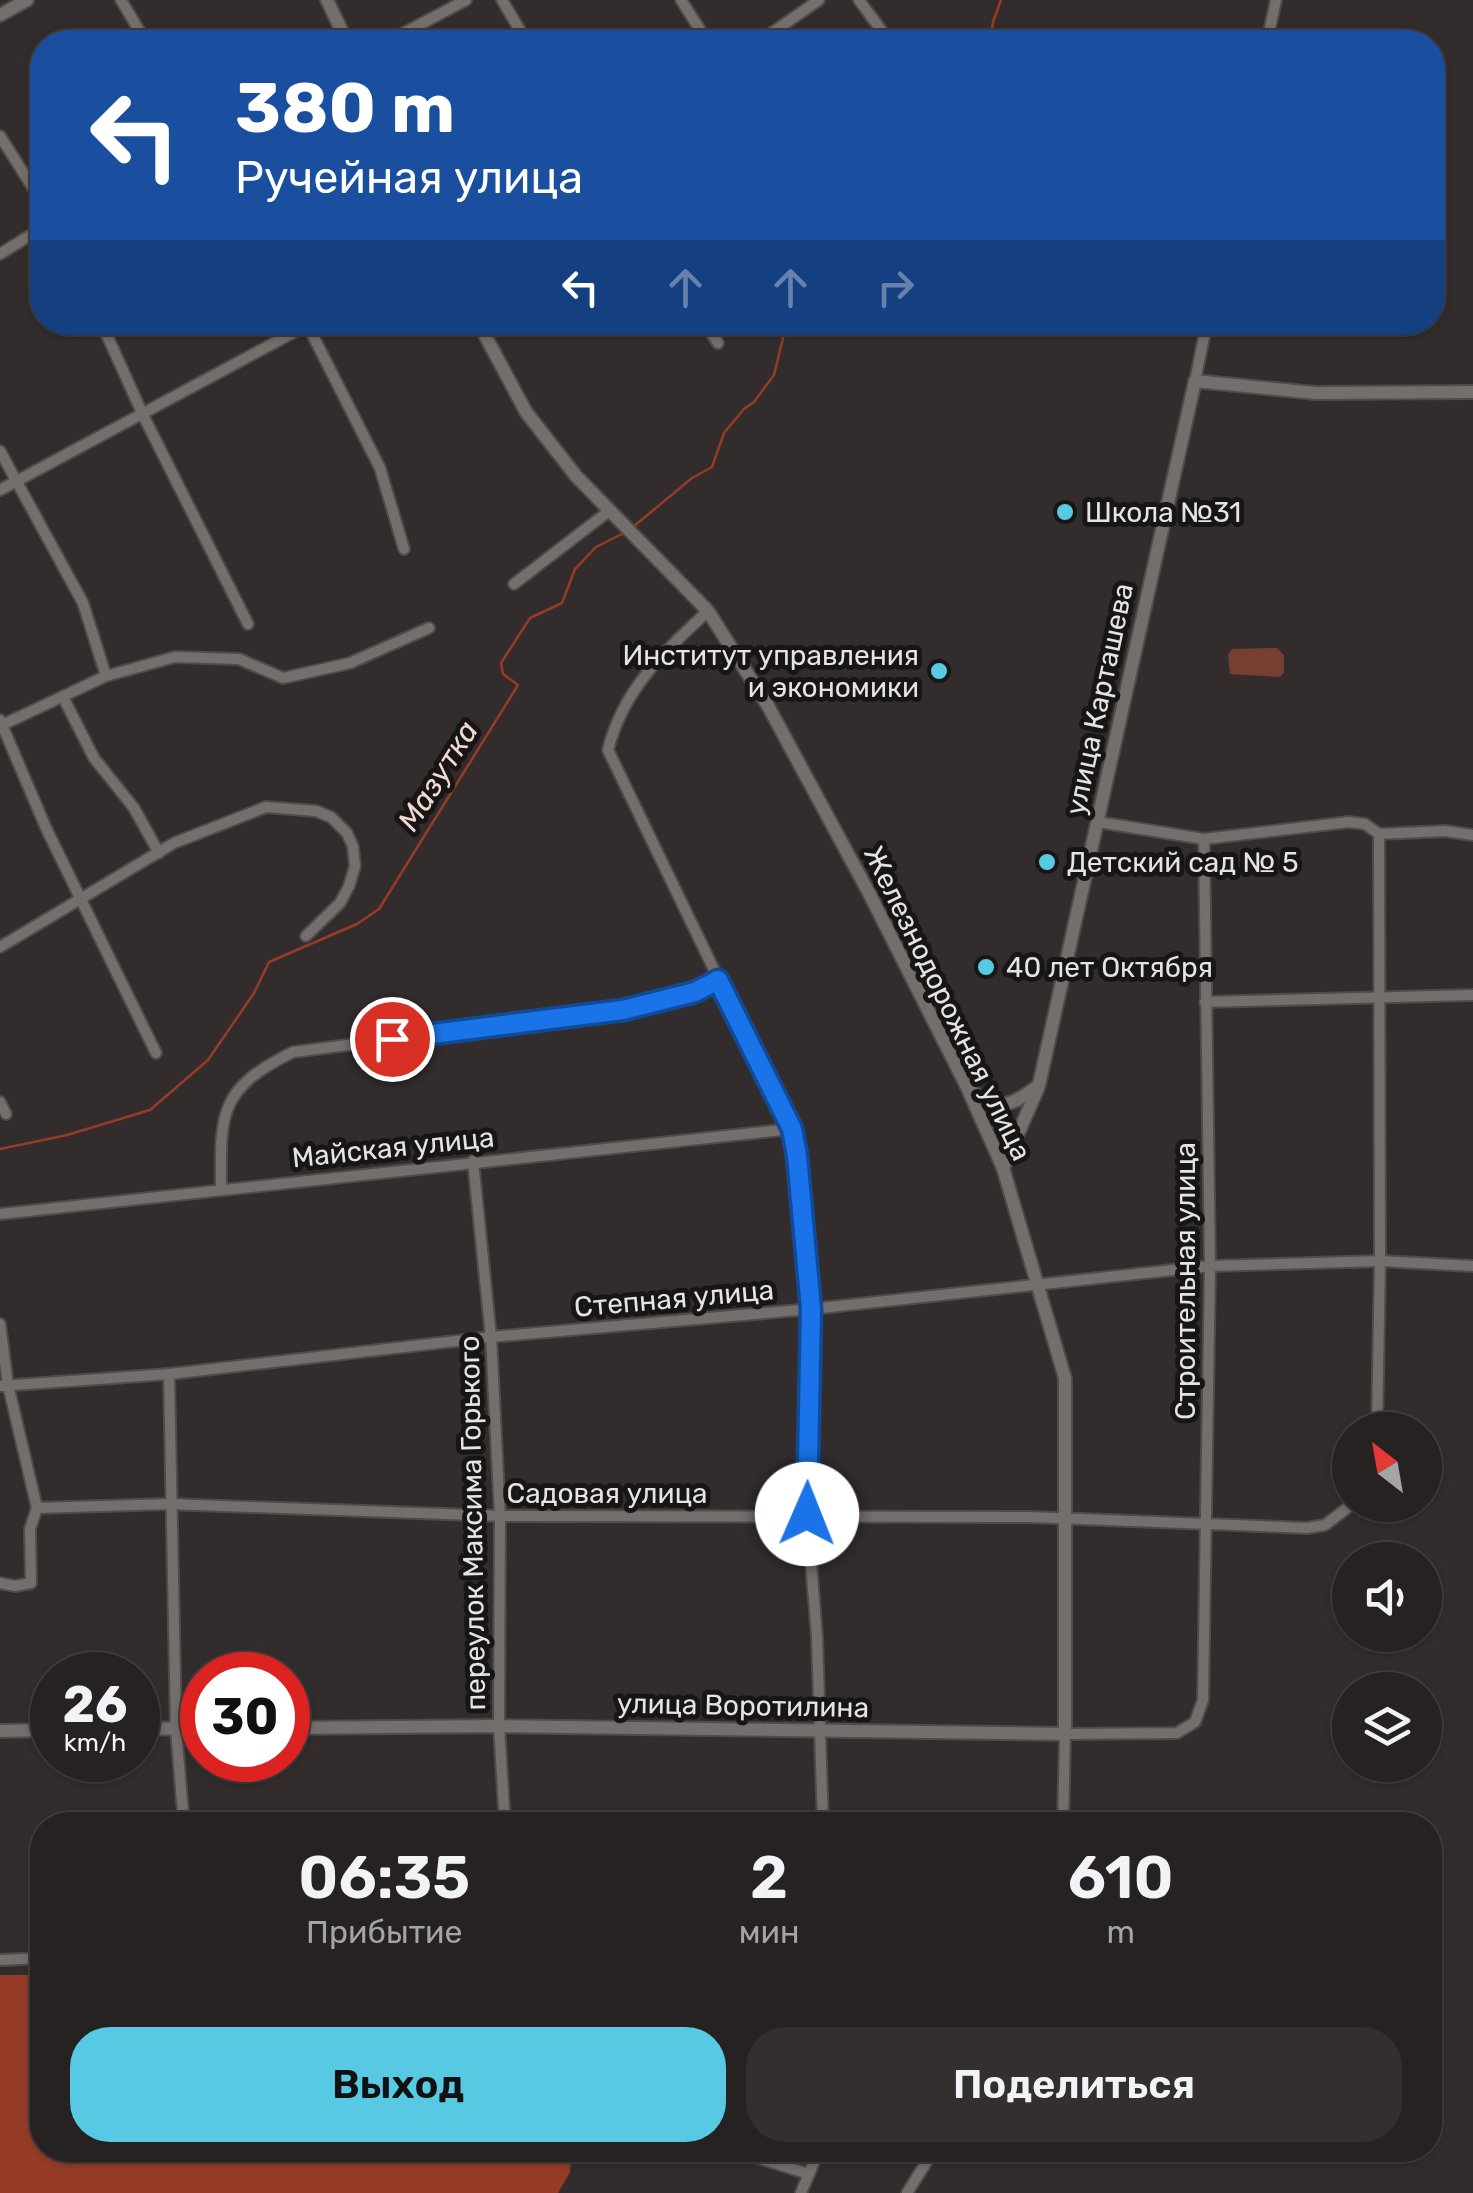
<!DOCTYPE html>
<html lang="ru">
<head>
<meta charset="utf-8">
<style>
  body { margin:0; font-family:Rubik,sans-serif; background:#322f2e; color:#f1f3f6; height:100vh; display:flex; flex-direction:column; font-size:38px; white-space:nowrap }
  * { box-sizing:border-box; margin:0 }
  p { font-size:32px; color:#a4a4a5 }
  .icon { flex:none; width:55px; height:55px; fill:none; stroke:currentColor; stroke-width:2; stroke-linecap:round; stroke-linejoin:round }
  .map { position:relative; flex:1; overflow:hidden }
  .drawer { position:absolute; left:30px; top:1812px; width:1412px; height:350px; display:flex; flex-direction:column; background:#262221; border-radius:40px; box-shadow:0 2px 8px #0004,0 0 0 2px #423f3f }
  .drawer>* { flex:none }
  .guide { position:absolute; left:30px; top:30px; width:1415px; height:305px; border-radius:40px; box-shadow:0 2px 8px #0004,0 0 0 2px #423f3f; background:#1a4fa0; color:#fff; overflow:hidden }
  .needle { width:65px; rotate:329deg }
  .tools { position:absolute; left:1332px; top:1412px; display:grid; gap:20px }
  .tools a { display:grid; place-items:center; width:110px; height:110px; border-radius:50%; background:#262221; box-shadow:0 2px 8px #0004,0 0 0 2px #423f3f; font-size:50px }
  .speed { position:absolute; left:30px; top:1652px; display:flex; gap:20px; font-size:50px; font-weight:700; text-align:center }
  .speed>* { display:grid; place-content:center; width:130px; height:130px; border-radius:50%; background:#262221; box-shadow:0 2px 8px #0004,0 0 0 2px #423f3f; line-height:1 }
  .speed small { font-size:25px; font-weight:400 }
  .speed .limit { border:15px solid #d22; background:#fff; color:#111 }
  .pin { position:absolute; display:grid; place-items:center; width:85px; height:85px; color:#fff; margin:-42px; border:5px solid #fff; border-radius:50%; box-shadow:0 2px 10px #0007 }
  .me { position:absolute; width:110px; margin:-55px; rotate:1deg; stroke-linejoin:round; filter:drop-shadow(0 0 8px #0008) }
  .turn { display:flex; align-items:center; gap:35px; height:210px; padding:0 40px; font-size:45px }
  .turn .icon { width:130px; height:130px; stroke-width:2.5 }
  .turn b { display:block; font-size:70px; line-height:85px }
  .lanes { display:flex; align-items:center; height:95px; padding:0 40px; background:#0003; justify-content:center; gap:50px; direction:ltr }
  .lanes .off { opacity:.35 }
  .eta { display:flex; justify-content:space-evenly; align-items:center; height:170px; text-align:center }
  .eta b { font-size:60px; font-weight:600; line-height:70px }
  .cta { display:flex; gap:20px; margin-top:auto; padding:20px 40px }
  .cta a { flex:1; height:115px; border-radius:40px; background:#57c9e2; color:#111; font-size:40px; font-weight:600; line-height:115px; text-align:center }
  .cta a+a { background:#322f2e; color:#f1f3f6 }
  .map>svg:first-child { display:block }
</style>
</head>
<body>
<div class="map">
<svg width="1473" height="2193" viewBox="0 0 1473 2193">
  <rect width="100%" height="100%" fill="#322d2c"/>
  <path fill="#773f32" d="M1277 648 1284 655V672L1280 677 1230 674 1228 654 1232 649Z"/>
  <path fill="#963c26" d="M0 1975H42V2150H572L570 2172 558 2193H0Z"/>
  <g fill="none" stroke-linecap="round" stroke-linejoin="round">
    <g stroke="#963c26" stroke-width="2.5">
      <path d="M990 42 993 22 1001 0"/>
      <path d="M633 527 692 478 712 467 724 433 744 409 754 402 774 375 787 322"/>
      <path d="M0 1149 67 1135 150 1110 208 1060 254 993 269 962 357 924 379 909 518 685 503 674 501 663 530 618 562 603 575 569 596 547 622 534"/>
    </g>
    <g stroke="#4f4b4a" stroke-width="14">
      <g id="minor">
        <path d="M121 0 146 42"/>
        <path d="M502 0 527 42"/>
        <path d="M681 0 708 42"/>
        <path d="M859 0 890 42"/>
        <path d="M387 42 466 0"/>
        <path d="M759 42 819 0"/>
        <path d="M1267 42 1276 0"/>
        <path d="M0 136 42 202"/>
        <path d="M0 254 42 228"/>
        <path d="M101 322 143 415 248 624"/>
        <path d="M306 322 380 468 404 549"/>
        <path d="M704 322 718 343"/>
        <path d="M1195 381 1207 322"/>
        <path d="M0 451 83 603 106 676"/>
        <path d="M0 490 313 322"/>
        <path d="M514 584 609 511"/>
        <path d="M708 611C664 652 623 689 608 750L791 1129 797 1156 811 1309 807 1514 817 1637 823 1825"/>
        <path d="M63 697 94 758 134 808 159 853"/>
        <path d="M0 720 46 828 156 1053"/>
        <path d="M0 726 106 676 175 657 239 659 283 678 350 663 429 628"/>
        <path d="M1098 822 1204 839 1349 822 1365 824 1379 834 1445 831 1473 835"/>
        <path d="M0 947 174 843 266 807 316 811 331 817 347 833 353 847 355 866 349 886 340 903 306 936"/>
        <path d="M1205 1002 1473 995"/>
        <path d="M0 1102 6 1114"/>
        <path d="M473 1161 491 1337 500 1516 499 1726 505 1825"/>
        <path d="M221 1188C220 1112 220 1088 293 1052L623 1010 695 992 718 980"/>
        <path d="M0 1214 791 1129"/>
        <path d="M0 1324 8 1385 37 1508 30 1529 31 1583 15 1586 0 1583"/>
        <path d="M169 1374 176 1729 184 1825"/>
        <path d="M0 1386 169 1374 491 1337 811 1309 1210 1266 1380 1261 1473 1266"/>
        <path d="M1377 1430 1380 1261 1379 834"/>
        <path d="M37 1508 169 1504 500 1516 1030 1517 1307 1528 1325 1525 1351 1505"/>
        <path d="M1063 1825 1065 1734 1177 1733 1195 1722 1203 1700 1210 1266 1204 839"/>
        <path d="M0 1960 42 1958"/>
        <path d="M733 2150 809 2174"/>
        <path d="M801 2193 819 2150"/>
        <path d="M907 2193 934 2150"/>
      </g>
    </g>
    <g stroke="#4f4b4a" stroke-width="16">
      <g id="tertiary">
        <path d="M327 0 347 42"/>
        <path d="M0 15 27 0"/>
        <path d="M969 1089C998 1113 1010 1107 1039 1085L1195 381 1315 393 1473 392"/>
        <path d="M1003 1168 1038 1088"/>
        <path d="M288 1728 499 1726 1065 1734V1378L1003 1168 967 1087 869 893 768 706 708 611 576 476 526 412 478 322"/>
        <path d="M138 1729 202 1728"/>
        <path d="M0 1731 52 1730"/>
      </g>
    </g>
    <use href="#minor" stroke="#746e6c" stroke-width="10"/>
    <use href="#tertiary" stroke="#746e6c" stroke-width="12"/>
  </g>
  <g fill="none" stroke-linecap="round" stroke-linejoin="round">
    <g stroke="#114b97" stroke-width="25">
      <path id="route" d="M392 1039 623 1010 695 992 718 980 792 1129 797 1156 811 1309 807 1514"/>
    </g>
    <use href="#route" stroke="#1a73e8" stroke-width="18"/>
  </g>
  <g fill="#57c9e2" stroke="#181615" stroke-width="4">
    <circle cx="1065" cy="512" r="10"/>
    <circle cx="939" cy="671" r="10"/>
    <circle cx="1047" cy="862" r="10"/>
    <circle cx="986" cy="967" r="10"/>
  </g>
  <g text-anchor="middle" stroke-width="10" stroke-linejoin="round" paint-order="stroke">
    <g font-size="28" fill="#e7e3e2" stroke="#181615" text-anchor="start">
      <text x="1085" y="522">Школа №31</text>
      <text x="919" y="665" text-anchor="end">Институт управления<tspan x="919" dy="32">и экономики</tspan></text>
      <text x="1067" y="872">Детский сад № 5</text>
      <text x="1006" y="977">40 лет Октября</text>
    </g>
    <g font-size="28" fill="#e7e3e2" stroke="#181615">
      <text transform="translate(1099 699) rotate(-78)" y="10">улица Карташева</text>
      <text transform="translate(948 1003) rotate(64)" y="10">Железнодорожная улица</text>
      <text transform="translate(393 1147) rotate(-6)" y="10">Майская улица</text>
      <text transform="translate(1185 1281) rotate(-90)" y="10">Строительная улица</text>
      <text transform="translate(674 1298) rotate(-5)" y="10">Степная улица</text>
      <text x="607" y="1503">Садовая улица</text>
      <text transform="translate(472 1523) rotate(-91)" y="10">переулок Максима Горького</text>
      <text transform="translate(743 1705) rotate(1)" y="10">улица Воротилина</text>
    </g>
    <g font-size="30" font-style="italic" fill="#f3d8d1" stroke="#181615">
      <text transform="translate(438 776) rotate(-58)" y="10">Мазутка</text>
    </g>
  </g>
</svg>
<div class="tools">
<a><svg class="needle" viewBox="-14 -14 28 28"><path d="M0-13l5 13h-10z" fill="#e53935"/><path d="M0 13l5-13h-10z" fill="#a4a4a5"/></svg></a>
<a><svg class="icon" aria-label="sound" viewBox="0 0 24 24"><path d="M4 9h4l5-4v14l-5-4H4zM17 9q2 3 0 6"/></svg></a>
<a><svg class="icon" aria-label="layers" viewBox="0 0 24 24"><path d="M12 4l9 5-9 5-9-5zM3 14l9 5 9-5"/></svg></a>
</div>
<div class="speed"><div>26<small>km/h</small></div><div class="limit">30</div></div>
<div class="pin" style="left:392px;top:1039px;background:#d93025"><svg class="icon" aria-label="arrive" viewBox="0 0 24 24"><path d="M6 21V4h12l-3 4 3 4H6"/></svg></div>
<svg class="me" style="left:807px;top:1514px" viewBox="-20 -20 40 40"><circle r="19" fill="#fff"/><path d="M0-13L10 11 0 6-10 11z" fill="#1a73e8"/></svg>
<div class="guide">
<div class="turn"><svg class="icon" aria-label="left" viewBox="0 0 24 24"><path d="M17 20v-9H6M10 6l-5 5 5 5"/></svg><div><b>380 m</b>Ручейная улица</div></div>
<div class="lanes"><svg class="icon" aria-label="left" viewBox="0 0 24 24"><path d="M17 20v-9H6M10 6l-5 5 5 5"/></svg><svg class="icon off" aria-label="ahead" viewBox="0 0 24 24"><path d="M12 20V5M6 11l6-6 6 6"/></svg><svg class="icon off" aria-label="ahead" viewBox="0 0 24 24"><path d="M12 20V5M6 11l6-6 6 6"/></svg><svg class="icon off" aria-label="right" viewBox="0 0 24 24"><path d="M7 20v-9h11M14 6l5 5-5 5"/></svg></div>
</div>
<section class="drawer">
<div class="eta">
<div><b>06:35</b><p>Прибытие</p></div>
<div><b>2</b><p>мин</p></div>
<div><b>610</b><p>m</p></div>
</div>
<div class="cta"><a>Выход</a><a>Поделиться</a></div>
</section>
</div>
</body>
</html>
